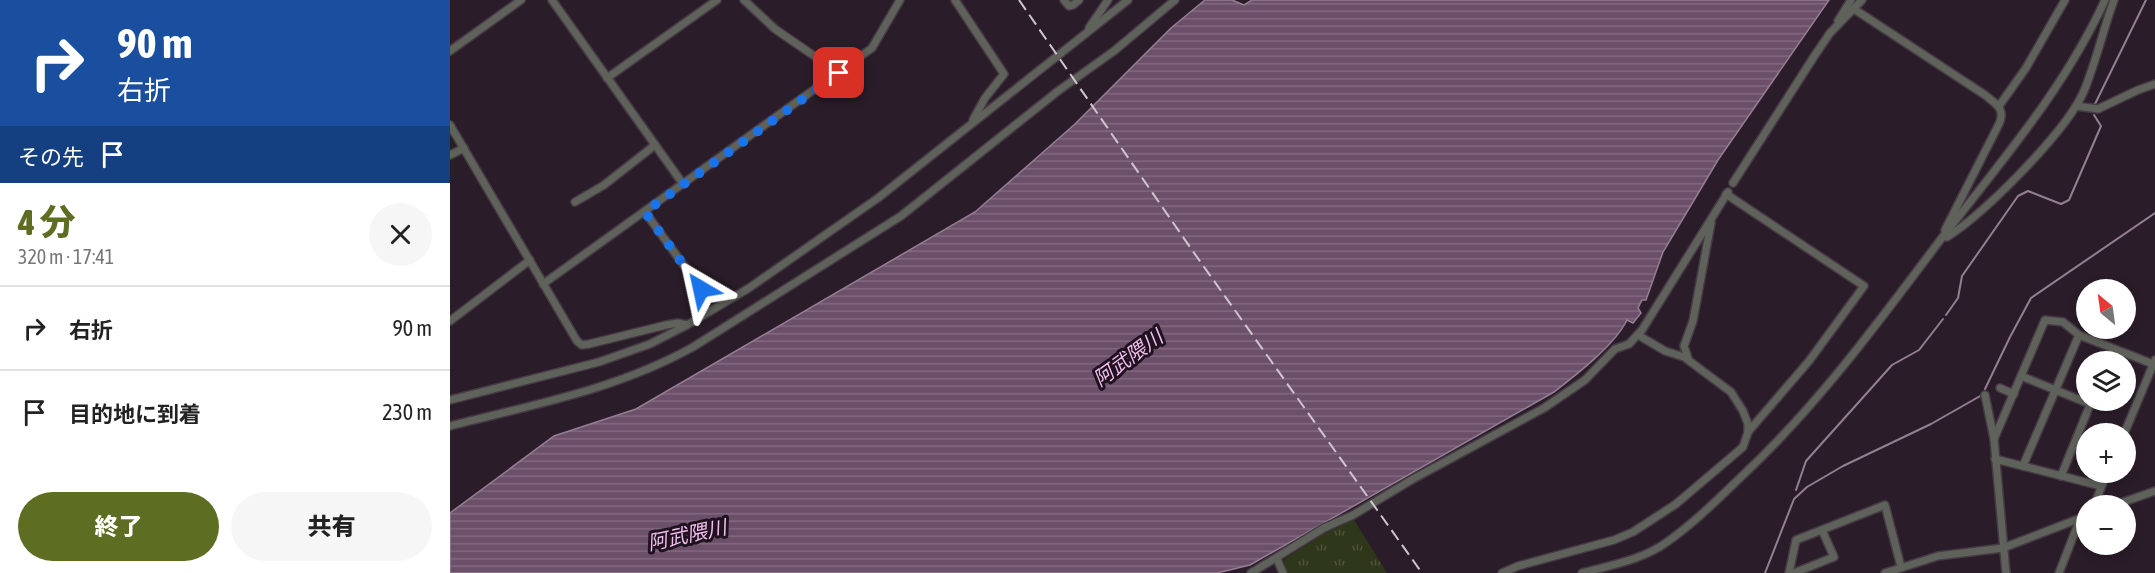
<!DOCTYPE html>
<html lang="ja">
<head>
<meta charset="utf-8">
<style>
  body { margin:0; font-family:"Asap Condensed","Noto Sans JP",sans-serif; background:#f6f6f6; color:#222; height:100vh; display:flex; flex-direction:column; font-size:22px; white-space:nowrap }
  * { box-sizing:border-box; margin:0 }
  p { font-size:20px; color:#767676 }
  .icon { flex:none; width:33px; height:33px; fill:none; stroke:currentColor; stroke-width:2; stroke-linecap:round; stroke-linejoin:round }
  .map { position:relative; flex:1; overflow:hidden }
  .side { display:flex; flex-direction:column; background:#fff; width:450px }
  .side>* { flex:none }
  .top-card { background:#1a4fa0; color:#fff; overflow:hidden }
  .needle { width:39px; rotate:331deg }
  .tools { position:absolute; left:1626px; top:279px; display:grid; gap:12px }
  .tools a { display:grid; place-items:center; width:60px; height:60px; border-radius:50%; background:#fff; box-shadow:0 3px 9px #0003; font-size:30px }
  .pin { position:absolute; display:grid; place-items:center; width:51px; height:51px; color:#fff; margin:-26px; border-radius:12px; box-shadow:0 3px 9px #0006 }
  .me { position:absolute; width:66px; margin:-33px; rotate:324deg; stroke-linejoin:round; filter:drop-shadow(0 0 4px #0008) }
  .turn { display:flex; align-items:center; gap:21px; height:126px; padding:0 18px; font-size:27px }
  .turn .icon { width:78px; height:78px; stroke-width:2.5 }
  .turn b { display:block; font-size:42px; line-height:51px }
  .then { display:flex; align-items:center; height:57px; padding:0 18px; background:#0003; gap:12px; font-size:22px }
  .round { display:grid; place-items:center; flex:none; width:63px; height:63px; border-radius:32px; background:#f6f6f6 }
  .summary { display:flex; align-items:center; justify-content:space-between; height:102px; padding:0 18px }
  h1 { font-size:36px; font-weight:800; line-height:45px; color:#5d6d21 }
  .cta { display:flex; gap:12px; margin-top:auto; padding:12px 18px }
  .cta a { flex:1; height:69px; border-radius:36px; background:#5d6d21; color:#fff; font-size:24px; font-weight:800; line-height:69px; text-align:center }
  .cta a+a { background:#f6f6f6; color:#222 }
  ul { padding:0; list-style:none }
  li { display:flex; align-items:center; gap:18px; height:84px; padding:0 18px; border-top:2px solid #e0e0e0 }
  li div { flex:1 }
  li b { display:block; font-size:22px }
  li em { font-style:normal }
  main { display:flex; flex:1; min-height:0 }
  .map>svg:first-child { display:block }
</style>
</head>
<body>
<main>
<section class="side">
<div class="top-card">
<div class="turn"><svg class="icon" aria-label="right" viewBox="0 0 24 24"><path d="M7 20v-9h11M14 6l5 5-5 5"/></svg><div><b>90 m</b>右折</div></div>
<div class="then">その先<svg class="icon" aria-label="arrive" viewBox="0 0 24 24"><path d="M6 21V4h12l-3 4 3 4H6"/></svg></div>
</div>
<div class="summary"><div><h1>4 分</h1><p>320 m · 17:41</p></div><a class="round"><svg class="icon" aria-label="close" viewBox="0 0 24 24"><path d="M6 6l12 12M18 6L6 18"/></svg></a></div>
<ul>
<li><svg class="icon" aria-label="right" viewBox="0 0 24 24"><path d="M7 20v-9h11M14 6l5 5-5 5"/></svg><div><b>右折</b></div><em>90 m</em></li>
<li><svg class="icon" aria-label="arrive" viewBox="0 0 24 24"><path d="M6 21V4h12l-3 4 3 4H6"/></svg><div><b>目的地に到着</b></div><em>230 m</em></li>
</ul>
<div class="cta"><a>終了</a><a>共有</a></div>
</section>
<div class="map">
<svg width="1705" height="573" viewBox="0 0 1705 573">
  <defs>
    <pattern id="grass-tufts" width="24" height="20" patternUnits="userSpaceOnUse" patternTransform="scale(1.5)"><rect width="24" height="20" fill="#2f371a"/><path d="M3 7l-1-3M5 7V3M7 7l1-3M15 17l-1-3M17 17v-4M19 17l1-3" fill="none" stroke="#4e543c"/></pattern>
    <pattern id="water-rules" width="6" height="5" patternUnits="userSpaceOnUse" patternTransform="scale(1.5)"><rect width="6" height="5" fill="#6c506a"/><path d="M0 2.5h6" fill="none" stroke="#826980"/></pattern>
  </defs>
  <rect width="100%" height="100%" fill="#2a1d29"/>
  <path fill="url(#grass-tufts)" d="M904 520 937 573H838L834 561 836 558 877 532Z"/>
  <path fill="url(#water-rules)" stroke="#957e93" stroke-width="1.5" d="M755 0H782L794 5 802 0H1379L1268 160 1213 252 1196 300H1192L1188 308 1191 313 1183 323 1177 320C1165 345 1126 375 1104 392L800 565 767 573H0V513L104 436 186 409 525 212 625 124 721 28Z"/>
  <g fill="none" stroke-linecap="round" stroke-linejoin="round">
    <g stroke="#957e93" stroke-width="2">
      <path d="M1644 106 1696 0"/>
      <path d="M1496 315 1508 298 1512 276 1568 196 1578 191 1611 204 1619 200 1651 126 1644 115"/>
      <path d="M1535 389 1560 337 1581 298 1705 213"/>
      <path d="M1346 490 1356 461 1442 365 1469 350 1493 319"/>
      <path d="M1315 573 1344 499 1357 487 1393 466 1481 424 1532 395"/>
    </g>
    <g stroke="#463a45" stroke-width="10">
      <g id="minor">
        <path d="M102 0 233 184"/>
        <path d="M294 0 325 29 389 73"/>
        <path d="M505 0 554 74 535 98 523 120"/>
        <path d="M614 0 619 6 623 5 629 0"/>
        <path d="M1404 9 1535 95C1546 104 1556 109 1549 124L1495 230"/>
        <path d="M1388 21 1401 0"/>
        <path d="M639 28 658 0"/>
        <path d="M0 51 71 0"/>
        <path d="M157 78 267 0"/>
        <path d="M1549 106 1576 68 1615 0"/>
        <path d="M1626 106 1648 109 1688 90 1705 84"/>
        <path d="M0 125 127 341 132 345 139 344 216 325 228 323 237 325"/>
        <path d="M0 155 14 148"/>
        <path d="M1283 183 1365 55 1380 33 1412 0"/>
        <path d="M1276 194 1414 286 1359 361 1298 432"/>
        <path d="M125 202 154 185 205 145"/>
        <path d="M195 212 251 289"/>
        <path d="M1497 237C1535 213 1616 132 1634 91 1646 62 1653 30 1664 0"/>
        <path d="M93 284 422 48 450 0"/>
        <path d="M0 321 80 260"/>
        <path d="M1238 358 1234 346 1243 321 1261 223"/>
        <path d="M1657 362 1662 349"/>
        <path d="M1571 376 1640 404"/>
        <path d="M1550 388 1564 394"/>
        <path d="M1535 395 1544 439 1556 573"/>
        <path d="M0 400 149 362 200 344 237 325 299 288 428 198 678 0"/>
        <path d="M0 426C82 405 168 389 243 347L451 216 608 91 664 51 725 0"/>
        <path d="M1674 434 1705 360"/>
        <path d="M1544 439 1595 320 1613 322 1629 335 1703 364"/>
        <path d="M1545 459 1651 486"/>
        <path d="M1573 466 1629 335"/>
        <path d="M1611 476 1642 400"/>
        <path d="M1644 506 1657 472"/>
        <path d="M1662 506 1705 491"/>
        <path d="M827 559 833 573"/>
        <path d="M801 573 874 528 903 515 963 479 1094 408 1135 380 1165 349 1179 344 1192 330 1278 192"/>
        <path d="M1052 573 1068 566 1164 540 1183 532 1226 504 1293 447 1298 432V424L1293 411 1281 392 1234 357 1215 351 1188 335"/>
        <path d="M1132 573C1161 565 1192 560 1217 542 1244 523 1268 499 1292 476 1367 406 1427 324 1488 243 1548 165 1614 90 1655 0"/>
        <path d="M1339 573 1346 540 1435 505 1451 567"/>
        <path d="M1344 573 1384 557 1372 530"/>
        <path d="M1435 573 1488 556 1553 548 1636 516"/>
        <path d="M1609 573 1630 519"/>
      </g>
    </g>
    <use href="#minor" stroke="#5f625a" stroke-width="7"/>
    <path stroke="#cfc5ce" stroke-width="2" stroke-dasharray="12 6" stroke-linecap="butt" d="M569 0 742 250 972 573"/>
  </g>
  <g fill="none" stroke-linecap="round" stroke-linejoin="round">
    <path stroke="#1a73e8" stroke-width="10" stroke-dasharray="0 18" d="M251 289 195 212 389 73"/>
  </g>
  <g text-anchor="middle" stroke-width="6" stroke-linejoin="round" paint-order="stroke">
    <g font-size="20" font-style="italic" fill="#f1beee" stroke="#20131f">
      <text transform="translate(678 358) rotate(-36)" y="7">阿武隈川</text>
      <text transform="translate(237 535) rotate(-12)" y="7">阿武隈川</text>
    </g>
  </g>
</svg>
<div class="tools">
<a><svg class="needle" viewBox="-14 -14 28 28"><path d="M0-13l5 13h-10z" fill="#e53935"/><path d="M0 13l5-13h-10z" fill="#767676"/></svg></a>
<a><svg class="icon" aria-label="layers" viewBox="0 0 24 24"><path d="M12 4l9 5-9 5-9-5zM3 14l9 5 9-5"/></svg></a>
<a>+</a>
<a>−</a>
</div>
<div class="pin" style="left:389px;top:73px;background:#d93025"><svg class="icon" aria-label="arrive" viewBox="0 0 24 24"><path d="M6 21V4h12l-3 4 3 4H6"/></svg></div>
<svg class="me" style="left:251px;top:289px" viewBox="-20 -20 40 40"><path d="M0-17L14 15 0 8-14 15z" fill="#1a73e8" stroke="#fff" stroke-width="4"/></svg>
</div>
</main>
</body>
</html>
